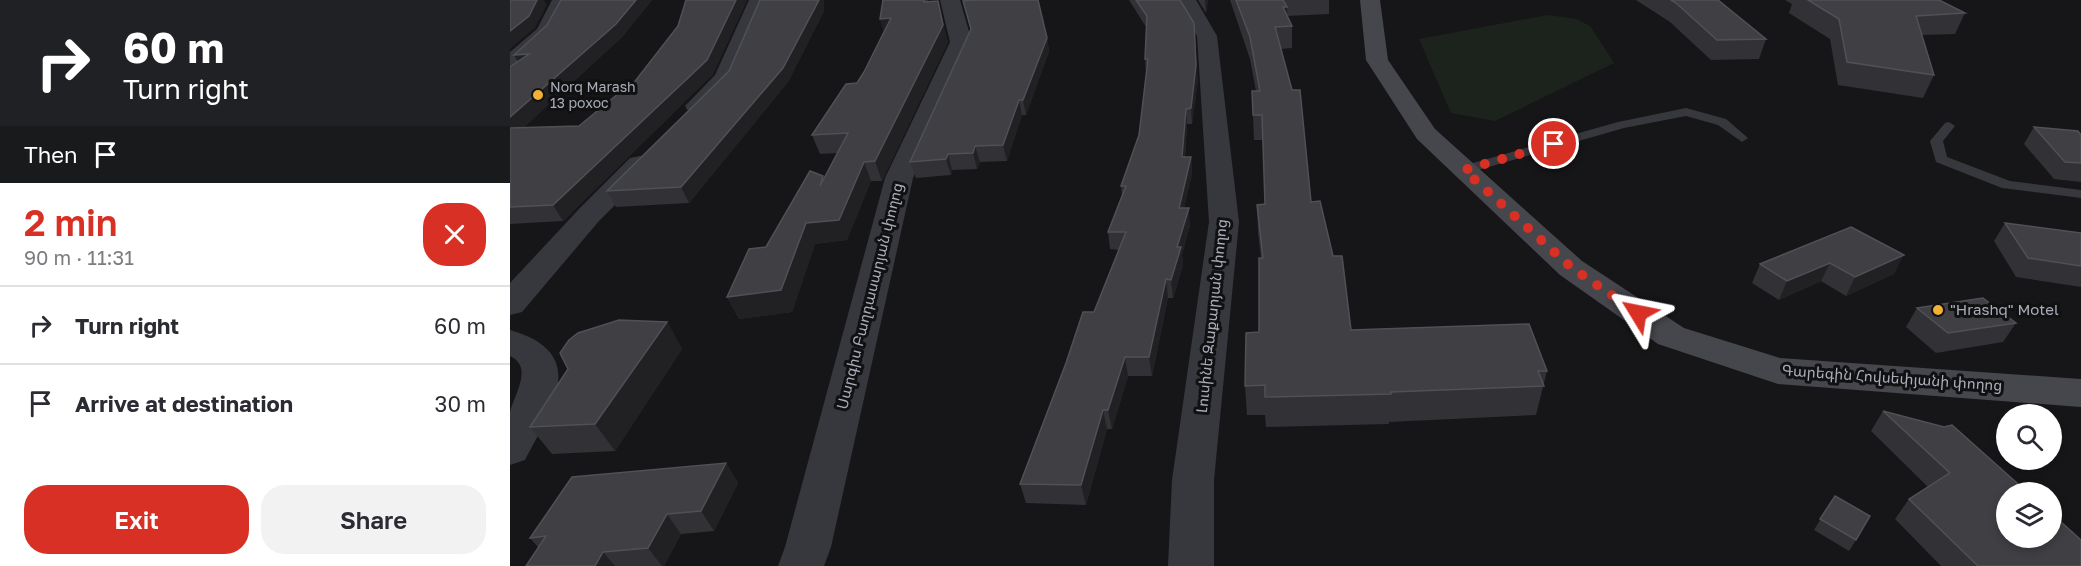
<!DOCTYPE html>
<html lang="en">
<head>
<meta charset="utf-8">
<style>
  body { margin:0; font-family:"Golos Text","Noto Sans Armenian",sans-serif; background:#f2f2f3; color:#2b2b33; height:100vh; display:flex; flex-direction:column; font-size:22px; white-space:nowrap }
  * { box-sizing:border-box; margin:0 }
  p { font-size:20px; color:#7c7c81 }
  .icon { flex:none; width:33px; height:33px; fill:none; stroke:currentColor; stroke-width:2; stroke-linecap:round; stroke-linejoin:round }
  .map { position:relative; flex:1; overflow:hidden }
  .drawer { display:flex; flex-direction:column; background:#fff; width:510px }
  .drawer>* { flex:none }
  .top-card { background:#202124; color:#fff; overflow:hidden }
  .controls { position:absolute; left:1486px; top:404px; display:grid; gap:12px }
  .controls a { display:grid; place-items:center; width:66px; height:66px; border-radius:50%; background:#fff; box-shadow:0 3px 9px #0003; font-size:30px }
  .pin { position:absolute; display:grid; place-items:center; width:51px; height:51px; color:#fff; margin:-26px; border:3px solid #fff; border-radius:50%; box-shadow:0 2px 6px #0007 }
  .me { position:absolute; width:66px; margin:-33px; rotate:305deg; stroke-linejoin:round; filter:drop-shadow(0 0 4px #0008) }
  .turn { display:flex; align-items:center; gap:21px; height:126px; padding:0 24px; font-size:27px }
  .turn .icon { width:78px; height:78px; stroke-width:2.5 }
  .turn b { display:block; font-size:42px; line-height:51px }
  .then { display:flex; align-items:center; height:57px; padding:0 24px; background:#0003; gap:12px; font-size:22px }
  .round { display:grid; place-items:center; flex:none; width:63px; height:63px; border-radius:24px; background:#f2f2f3 }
  .overview { display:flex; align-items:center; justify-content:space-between; height:102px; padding:0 24px }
  h1 { font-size:36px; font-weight:600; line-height:45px; color:#d93025 }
  .cta { display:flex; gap:12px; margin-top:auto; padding:12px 24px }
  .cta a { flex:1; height:69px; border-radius:24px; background:#d93025; color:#fff; font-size:24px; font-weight:600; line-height:69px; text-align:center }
  .cta a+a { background:#f2f2f3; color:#2b2b33 }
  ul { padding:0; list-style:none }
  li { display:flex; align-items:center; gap:18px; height:78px; padding:0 24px; border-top:2px solid #e1e1e2 }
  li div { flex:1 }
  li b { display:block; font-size:22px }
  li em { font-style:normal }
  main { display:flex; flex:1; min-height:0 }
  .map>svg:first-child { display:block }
</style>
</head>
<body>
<main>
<section class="drawer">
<div class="top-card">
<div class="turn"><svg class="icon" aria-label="right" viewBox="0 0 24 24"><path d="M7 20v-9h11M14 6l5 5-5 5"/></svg><div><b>60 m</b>Turn right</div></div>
<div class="then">Then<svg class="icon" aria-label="arrive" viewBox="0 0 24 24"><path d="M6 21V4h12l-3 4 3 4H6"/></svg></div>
</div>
<div class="overview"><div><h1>2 min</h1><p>90 m · 11:31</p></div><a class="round" style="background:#d93025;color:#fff"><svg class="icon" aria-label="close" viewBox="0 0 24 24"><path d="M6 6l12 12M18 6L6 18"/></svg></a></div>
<ul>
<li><svg class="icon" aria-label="right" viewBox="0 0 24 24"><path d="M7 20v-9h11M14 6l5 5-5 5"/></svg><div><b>Turn right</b></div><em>60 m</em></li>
<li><svg class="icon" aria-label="arrive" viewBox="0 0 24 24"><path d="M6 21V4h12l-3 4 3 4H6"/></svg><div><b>Arrive at destination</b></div><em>30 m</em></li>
</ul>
<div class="cta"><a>Exit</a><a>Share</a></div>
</section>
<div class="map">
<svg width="1571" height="566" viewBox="0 0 1571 566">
  <rect width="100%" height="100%" fill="#161618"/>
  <path fill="#1c231d" d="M1038 15 1067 19 1080 26 1104 63 985 121 941 113 909 39Z"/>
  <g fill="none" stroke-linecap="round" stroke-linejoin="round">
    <g fill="#37383d" fill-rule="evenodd">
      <path d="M1176 108 1216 119 1238 138 1232 142 1208 125 1176 116 1114 128 954 174 947 170 949 167 1108 122Z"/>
      <path d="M1439 122 1445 126 1433 141 1437 157 1500 181 1571 190V198L1492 188 1426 162 1420 141 1435 123Z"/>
    </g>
    <g fill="#37383d" fill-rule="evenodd">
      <path d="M42 0H62L43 36 8 69 0 71V52L27 29Z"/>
      <path d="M239 0H259C247 29 219 121 178 111L175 106 205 75Z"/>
      <path d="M430 0H450L462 42 403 178 321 547 314 566H268L275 547 375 178 440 42Z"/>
      <path d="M666 0H686L707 36 729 222 704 480V566H658L662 480 699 222 687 36Z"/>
      <path d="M130 156 140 158 144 164 140 170 89 221 12 312 0 315V283L69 209 120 158Z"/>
      <path d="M0 330C81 353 42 409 15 460L0 465C0 448 0 428 0 412 4 395 24 367 0 356Z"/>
    </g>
    <path fill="#45474d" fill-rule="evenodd" d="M850 0H870L878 60 925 129 1072 261 1174 328 1270 358 1571 379V407L1268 384 1148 344 1050 275 907 139 856 60Z"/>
  </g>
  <g fill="#323236">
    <path d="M51 0H142L113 36 13 128 69 126 119 89 168 26 176 0H237L203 74 53 221 0 224V67L8 62 4 55 37 25Z"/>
    <path d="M373 0H418L438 42 372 181H361L337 240 305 244 282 312 229 319 217 297 256 247 313 176 314 179 327 153 310 154 302 135 347 83 354 72 374 31 370 19Z"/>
    <path d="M619 0H670L688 80 682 124H677L675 157H681L682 174 674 208 680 225 672 255 673 265 663 298H658L642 376H618L602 429H597L576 505 516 503 510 484 584 312 609 250 600 249 598 232 612 195 611 186 629 135 636 74 635 59 636 27Z"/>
    <path d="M688 0H698L696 13Z"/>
    <path d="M720 0H819V14L777 16 782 26V48L771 49 801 202 823 256 841 330 1037 371 1026 415 879 422V424L756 427 755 415H737L735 386 749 332 751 258 748 232 747 205 755 204 753 140H744L742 91H746L740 59Z"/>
    <path d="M1126 0H1208L1256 39 1249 59 1201 60 1160 22Z"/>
    <path d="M1275 0H1429L1455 13 1445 34 1412 35 1424 75 1413 98 1328 85 1320 39 1279 13 1282 4Z"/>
    <path d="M314 11 278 82 179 203 106 207 97 191 219 71Z"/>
    <path d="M537 38 539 51 516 115H512L497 161 470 162 467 169 442 170 441 175 406 178 400 162Z"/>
    <path d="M1524 127 1571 135V182L1544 179 1514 144Z"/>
    <path d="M1495 223 1571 233V287L1506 277 1484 241Z"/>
    <path d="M1341 227 1384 274 1336 296 1311 281 1269 300 1242 283 1250 264Z"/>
    <path d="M1407 308 1506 323 1493 342 1426 353 1396 327Z"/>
    <path d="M157 322 172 349 105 451 42 454 20 427Z"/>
    <path d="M1373 411 1571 566H1431L1385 519 1399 499 1418 487 1361 431Z"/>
    <path d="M216 463 228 483 204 531 171 534 154 566H16L28 547 20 538Z"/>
    <path d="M1325 496 1346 540 1339 551 1304 530Z"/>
  </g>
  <g fill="#212124">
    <path d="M27 0H34L37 5 25 28 0 49V31Z"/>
    <path d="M126 0H142L113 36 0 140V117Z"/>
    <path d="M226 0H237L203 74 53 221 43 205Z"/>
    <path d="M309 0H314V11L278 82 179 203 171 187Z"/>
    <path d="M695 0H698L696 13Z"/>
    <path d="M428 1 438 42 372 181 365 161Z"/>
    <path d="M773 7H777L778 26Z"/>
    <path d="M381 18 375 35 370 19Z"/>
    <path d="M684 23 688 80 682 124 681 108Z"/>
    <path d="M537 38 539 51 516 115 513 100Z"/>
    <path d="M19 54 12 68 4 55Z"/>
    <path d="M509 100 512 115 497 161 493 145Z"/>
    <path d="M676 109 677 124 673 174 672 157Z"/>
    <path d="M465 146 470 162 467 169 463 153Z"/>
    <path d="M438 154 442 170 441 175 436 159Z"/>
    <path d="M681 157 682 174 670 225 669 208Z"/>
    <path d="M354 162 361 181 337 240 305 244 282 312 229 319 217 297 296 223Z"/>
    <path d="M679 208 680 225 672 255 673 265 663 298 661 280 667 247Z"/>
    <path d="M1394 255 1384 274 1336 296 1345 277Z"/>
    <path d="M1320 263 1311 281 1269 300 1277 281Z"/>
    <path d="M656 279 658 298 642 376 639 357Z"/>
    <path d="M157 322 172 349 105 451 85 424Z"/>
    <path d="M615 357 618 376 602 429 598 410Z"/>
    <path d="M593 410 597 429 576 505 571 485Z"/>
    <path d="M216 463 228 483 204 531 191 511Z"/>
    <path d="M157 514 171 534 154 566H152L138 548Z"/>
    <path d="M93 552 105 566H85Z"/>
  </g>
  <g fill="#3f3f44" stroke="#4f5156" stroke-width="1.5">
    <path d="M0 0H27L19 16 0 31Z"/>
    <path d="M51 0H126L106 24 0 117V67L19 54 4 55 37 25Z"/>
    <path d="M176 0H226L197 60 43 205 0 207V128L69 126 114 89H119L168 26Z"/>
    <path d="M250 0H309L273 68 171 187 97 191 219 71Z"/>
    <path d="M373 0H414V2L428 1 433 25 365 161 354 162 329 220 296 223 271 290 217 297 239 249 256 247 300 171 313 176 310 186 338 133 302 135 336 84 347 83 354 72 381 18 370 19Z"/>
    <path d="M461 0H528L537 38 513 100H509L493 145 465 146 463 153 438 154 436 159 400 162 461 29 453 1Z"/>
    <path d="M626 0H670L684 23 686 65 681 108 676 109 672 157H681L669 208H679L667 247H671L661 280 656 279 639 357H615L598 410H593L571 485 510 484 556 363 573 312H584L616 232H598L616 186H611L629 135 638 59H635L637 16Z"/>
    <path d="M726 0H773L777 7H773L782 26 765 27 782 90H790L801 202 810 201 823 256H832L841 330 1019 324 1037 371H1028L1034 386 881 392V394L755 397V385L735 386 736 333 749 332V258H753L747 205 755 204 752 115H743L742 91H750L740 37Z"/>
    <path d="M1161 0H1208L1256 39 1207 40 1166 3Z"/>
    <path d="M1298 0H1429L1455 13 1406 16 1424 75 1337 62 1329 19Z"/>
    <path d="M1524 127 1568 131 1571 135V163L1555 162Z"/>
    <path d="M1495 223 1571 233V266L1518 258Z"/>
    <path d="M1341 227 1394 255 1345 277 1320 263 1277 281 1250 264Z"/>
    <path d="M1473 298 1506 323 1438 333 1407 308Z"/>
    <path d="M109 320 157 322 85 424 20 427 58 369 50 353 59 340 68 333Z"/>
    <path d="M1373 411 1434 427 1442 425 1517 492H1497V537H1542V514L1571 540V566H1468L1399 499 1440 473Z"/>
    <path d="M216 463 191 511 157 514 138 548 93 552 85 566H16L36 536 20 538 62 477Z"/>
    <path d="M1325 496 1360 516 1346 540 1310 519Z"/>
  </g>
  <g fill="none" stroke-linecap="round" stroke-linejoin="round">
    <path stroke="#d93025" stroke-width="10" stroke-dasharray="0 18" d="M1044 144 954 170 1062 268 1128 313"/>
  </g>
  <g fill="#f2b134" stroke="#111113" stroke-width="2">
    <circle cx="28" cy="95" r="6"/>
    <circle cx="1428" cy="310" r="6"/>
  </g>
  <g text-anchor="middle" stroke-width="6" stroke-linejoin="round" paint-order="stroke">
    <g font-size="14" fill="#a8adb8" stroke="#111113" text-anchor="start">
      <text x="40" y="92">Norq Marash<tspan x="40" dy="16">13 poxoc</tspan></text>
    </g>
    <g font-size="15" fill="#a8adb8" stroke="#111113">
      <text transform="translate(360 296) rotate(-76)" y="5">Սարգիս Բաղդասարյան փողոց</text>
      <text transform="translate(702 316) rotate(-84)" y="5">Լուսինե Զաքարյան փողոց</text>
      <text transform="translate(1382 378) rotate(4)" y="5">Գարեգին Հովսեփյանի փողոց</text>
    </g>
    <g font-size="15" fill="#a8adb8" stroke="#111113" text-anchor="start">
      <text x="1440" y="315">"Hrashq" Motel</text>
    </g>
  </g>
</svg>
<div class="controls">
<a><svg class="icon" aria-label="search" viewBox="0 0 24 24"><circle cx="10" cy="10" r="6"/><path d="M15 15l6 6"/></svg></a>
<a><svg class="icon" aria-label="layers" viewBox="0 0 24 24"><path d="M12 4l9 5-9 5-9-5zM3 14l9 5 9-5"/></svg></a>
</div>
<div class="pin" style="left:1044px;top:144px;background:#d93025"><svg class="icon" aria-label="arrive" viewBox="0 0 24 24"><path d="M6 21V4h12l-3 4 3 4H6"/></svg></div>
<svg class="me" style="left:1128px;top:313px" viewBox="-20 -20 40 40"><path d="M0-17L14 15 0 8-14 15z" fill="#d93025" stroke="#fff" stroke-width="4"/></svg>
</div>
</main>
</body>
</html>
